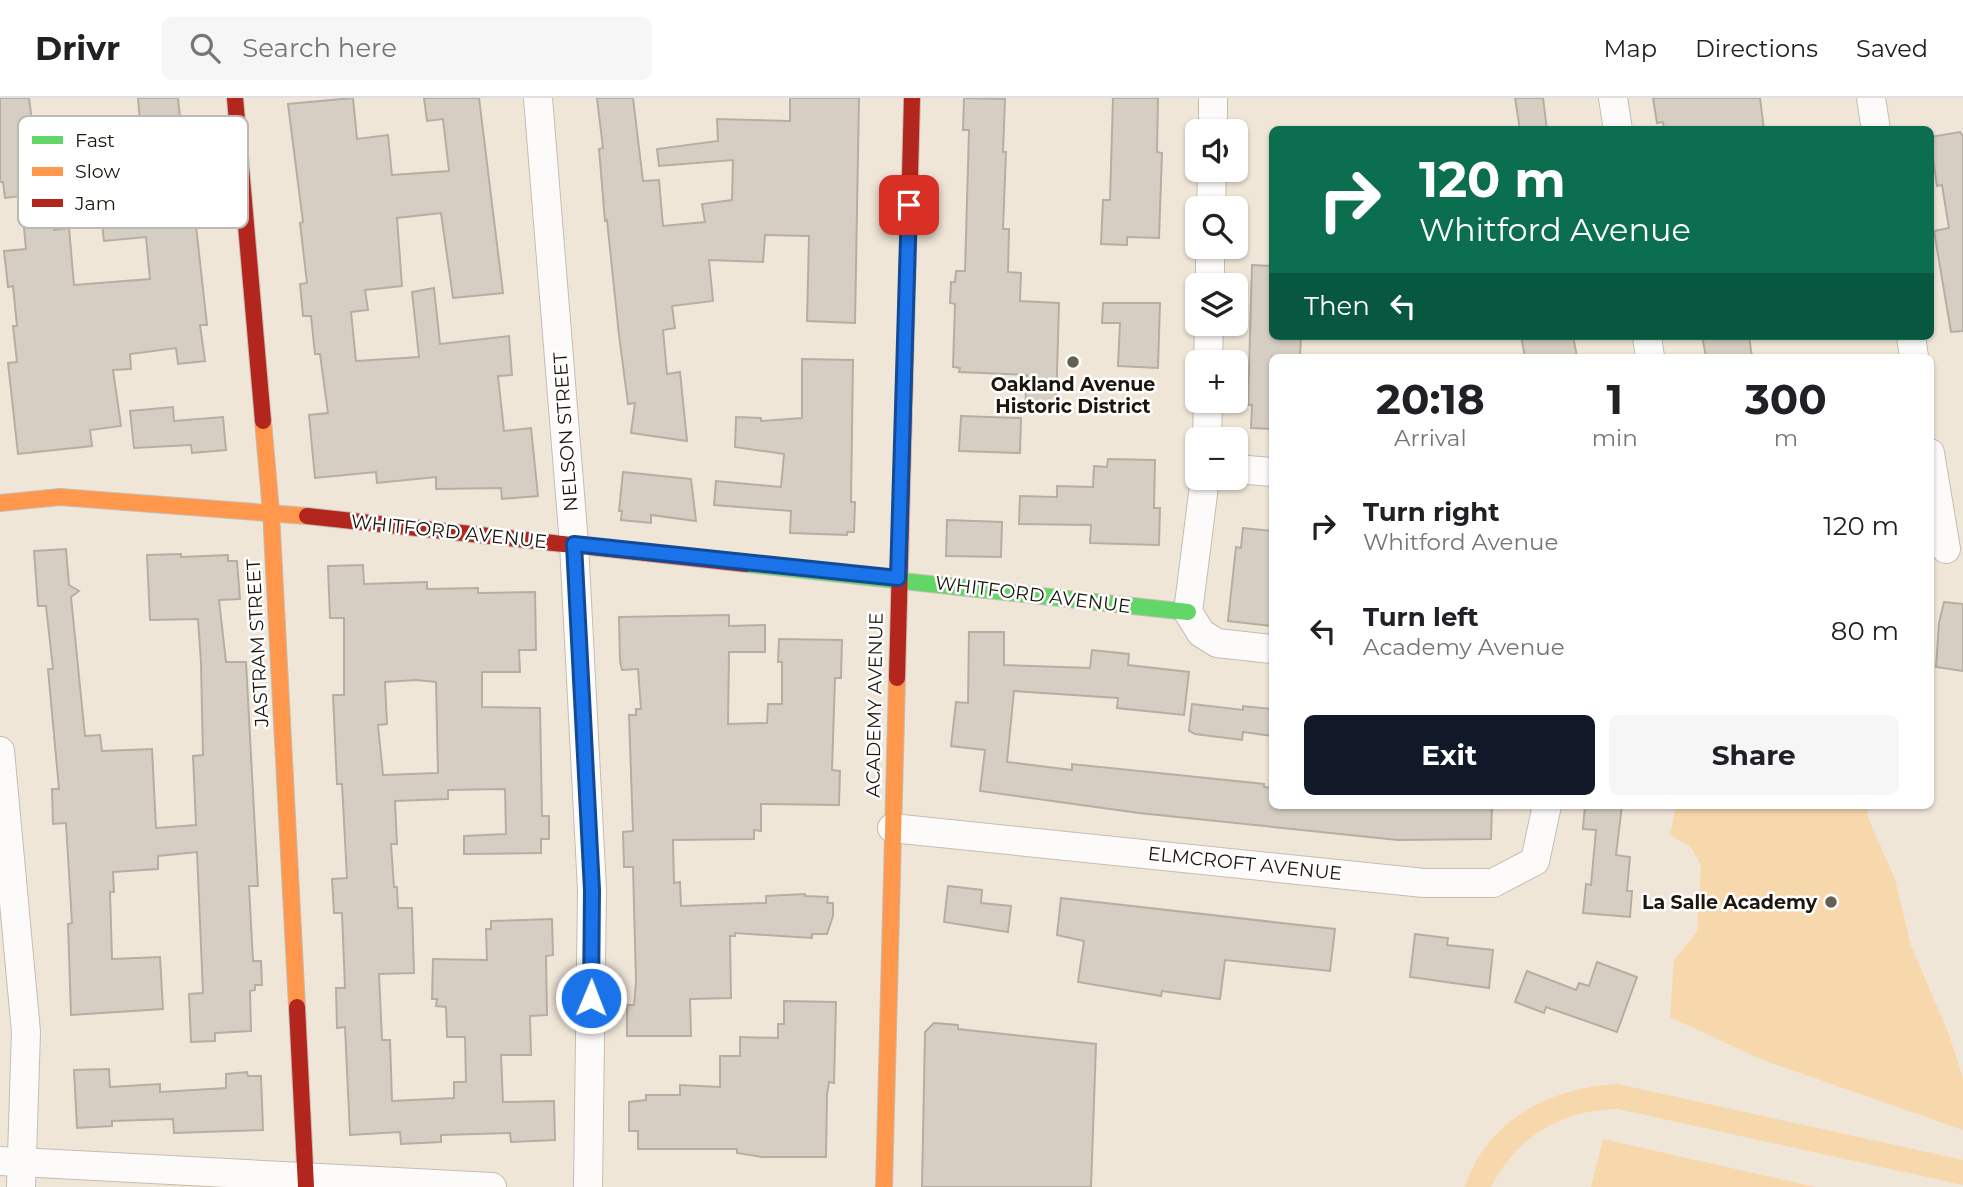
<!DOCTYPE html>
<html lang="en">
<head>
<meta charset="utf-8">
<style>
  body { margin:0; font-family:Montserrat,sans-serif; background:#f6f6f6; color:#202124; height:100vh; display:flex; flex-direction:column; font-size:26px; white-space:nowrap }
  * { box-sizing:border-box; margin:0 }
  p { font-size:23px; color:#757577 }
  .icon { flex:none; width:38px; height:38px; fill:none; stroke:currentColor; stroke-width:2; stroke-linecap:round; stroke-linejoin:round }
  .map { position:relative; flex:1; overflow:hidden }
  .side { position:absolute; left:1269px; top:256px; width:665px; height:455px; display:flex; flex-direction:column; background:#fff; border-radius:10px; box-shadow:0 2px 5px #0004 }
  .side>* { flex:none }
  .banner { position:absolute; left:1269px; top:28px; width:665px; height:214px; border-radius:10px; box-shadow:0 2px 5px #0004; background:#0b6e4f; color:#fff; overflow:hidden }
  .tools { position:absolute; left:1185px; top:21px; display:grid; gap:14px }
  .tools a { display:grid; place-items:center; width:63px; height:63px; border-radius:10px; background:#fff; box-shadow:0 2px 5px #0004; font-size:35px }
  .pin { position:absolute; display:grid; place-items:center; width:60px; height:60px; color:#fff; margin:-30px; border-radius:14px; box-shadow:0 4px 10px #0006 }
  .me { position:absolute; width:77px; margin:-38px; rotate:1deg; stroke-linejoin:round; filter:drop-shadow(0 0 5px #0008) }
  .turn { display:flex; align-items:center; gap:24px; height:147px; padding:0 35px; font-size:32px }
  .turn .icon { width:91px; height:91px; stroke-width:2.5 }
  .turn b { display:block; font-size:49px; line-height:60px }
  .then { display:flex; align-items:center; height:66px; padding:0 35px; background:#0003; gap:14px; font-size:26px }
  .eta { display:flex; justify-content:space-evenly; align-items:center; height:119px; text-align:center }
  .eta b { font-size:42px; font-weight:700; line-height:49px }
  .primary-button { display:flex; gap:14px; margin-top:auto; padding:14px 35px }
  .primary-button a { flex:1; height:80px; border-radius:10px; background:#111827; color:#fff; font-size:28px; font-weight:700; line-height:80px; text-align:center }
  .primary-button a+a { background:#f6f6f6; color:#202124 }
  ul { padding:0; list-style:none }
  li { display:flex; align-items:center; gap:21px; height:105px; padding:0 35px }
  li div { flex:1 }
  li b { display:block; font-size:26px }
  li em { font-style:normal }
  header { display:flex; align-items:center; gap:42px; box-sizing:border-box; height:98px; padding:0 35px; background:#fff; border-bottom:2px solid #e0e0e0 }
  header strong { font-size:33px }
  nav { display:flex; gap:38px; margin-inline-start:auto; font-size:24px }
  .search { width:490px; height:63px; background:#f6f6f6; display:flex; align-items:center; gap:18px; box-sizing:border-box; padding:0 24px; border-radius:10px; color:#757577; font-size:26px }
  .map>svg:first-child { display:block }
</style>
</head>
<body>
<header>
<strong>Drivr</strong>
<div class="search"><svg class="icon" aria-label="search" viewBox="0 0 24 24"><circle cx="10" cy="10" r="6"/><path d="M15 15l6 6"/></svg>Search here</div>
<nav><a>Map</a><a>Directions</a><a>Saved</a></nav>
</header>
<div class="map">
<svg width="1963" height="1089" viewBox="0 0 1963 1089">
  <rect width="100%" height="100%" fill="#f0e6d8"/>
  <g fill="#f7d8ad">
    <path d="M1676 707H1868L1867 717 1895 781 1911 848 1948 934 1963 980V1032L1760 961 1670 919 1674 862 1697 834 1701 768 1691 749 1670 737Z"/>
    <path d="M1618 986 1963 1062V1087L1618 1011C1562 1012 1517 1038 1491 1089H1465C1486 1022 1551 989 1618 986Z"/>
    <path d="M1603 1041 1815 1089H1591Z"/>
  </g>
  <g fill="#d7cec3" stroke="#b6aea3" stroke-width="2" fill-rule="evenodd">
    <path d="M0 0H29L42 100H51L54 132 69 130 74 187 150 181 146 139 104 143 95 66 143 60 138 0H178L181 29 169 30 174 79 185 78 186 84 191 83 207 227H200L205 263 178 266 176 250 130 256 131 271 113 272 121 328 90 332 92 348 18 356 8 265 17 264 13 228H17L13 188 8 189 4 153 26 151 21 98 5 100 3 84H0Z"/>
    <path d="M353 0 357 41 388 37 392 77 449 73 443 21 427 23 424 0H479L503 195 453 200 441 115 397 120 402 188 365 192 368 212 351 214 356 263 419 259 412 194 434 190 440 246 509 238 512 277 498 278 504 333 531 330 538 398 502 401 501 390 436 391V379L377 385 376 374 315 380 309 317 328 315 320 256H315L311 218H303L300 186 307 185 300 125 303 124 288 6Z"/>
    <path d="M597 0H633L643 83 659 82 663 128 705 124 702 106 732 102 733 62 659 68 657 51 718 43 717 21 790 23V0H859L855 225 807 223 809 138 765 137 763 164 709 162 713 203 672 208 675 230 663 232 667 276 680 274 687 343 631 335 635 305 628 306 619 237 607 122 605 123 599 51 603 50Z"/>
    <path d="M964 0 1005 1 1003 54H1006L1003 131H1009L1008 174 1021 175 1020 203 1059 205 1056 311 1025 310 1027 277 959 274 960 270 953 269 955 206 950 205 951 184H955L956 173H965L969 32H963Z"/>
    <path d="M1113 0H1158L1157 54 1162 55 1159 140 1127 139V147L1101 146 1103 102H1110Z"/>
    <path d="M1515 0H1543L1547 32H1520Z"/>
    <path d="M1653 0H1760L1764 32H1664L1663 24 1657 25Z"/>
    <path d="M1960 34 1963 38V233L1951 234 1934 133 1949 130 1942 87 1937 88 1933 61H1930V39Z"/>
    <path d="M1252 167 1272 168V238H1301L1300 259H1272V331L1251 330 1252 307H1248Z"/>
    <path d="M1103 205H1160L1158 270 1118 268 1120 225H1102Z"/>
    <path d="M1521 238H1573L1577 259H1525Z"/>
    <path d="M1702 238H1749L1752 259H1706Z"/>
    <path d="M802 261 853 262 851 404H855L854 434H847V437L790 435 791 413 714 407 716 383 781 389 784 356 735 349 736 319 761 320V323L802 320Z"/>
    <path d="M173 309 174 323 223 319 226 352 192 355 191 347 134 350 130 313Z"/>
    <path d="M961 318 1021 320 1020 355 959 353Z"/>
    <path d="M1108 361 1155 362 1154 410H1160L1159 447 1090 445 1091 427 1019 426 1020 398 1057 399V388L1093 389 1094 368 1107 369Z"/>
    <path d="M623 374 691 381 696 423 651 417V425L621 422 622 413H619Z"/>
    <path d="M947 422 1002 424 1001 459 946 458Z"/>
    <path d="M1243 430 1272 433V528L1228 523 1236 449 1241 450Z"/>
    <path d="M66 451 69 487 79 493 71 499 85 638 100 637 102 653 152 651 156 730 196 727 193 658 203 657 201 565 198 521 150 522 147 457 181 456V459L228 457V463H237L240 501 219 502 226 564H246L258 788H249L253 863H261L262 887H255V892L250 893 251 933 215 935V943L191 944 189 896 203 895 197 754 158 758V771L113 774 114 794H110L112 861 160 859 163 911 71 917 68 826 72 825 66 725 53 726 52 691H59L48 571H53L46 508H38L34 453Z"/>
    <path d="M363 467 364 486 427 484V491L478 490V495L535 494 536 552H519L520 574H482V609L540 610 542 718H549V741H541V755L464 756V738L506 736 505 691 448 692V701L395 703 397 746H391L394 789H397L398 810H412L414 875 379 876 382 942H390L392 1003 454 1000V984H466L465 939H447L446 909 436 908 437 901H432L433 861 487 862 486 831H491V823L552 821 553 857 546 858 547 917 530 918 531 957H501L503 1004 554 1003 555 1042 511 1044 510 1035 441 1037V1044L401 1046 400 1034 350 1037 345 929 337 930 336 890H345L342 815H334L332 781 347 780 342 686H337L333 597H344V520H330L328 468ZM416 582 436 584 438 675 383 677 378 627 387 626 385 584Z"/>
    <path d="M1944 504 1963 506V573L1936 569 1939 525Z"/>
    <path d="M729 517V528L765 527V554H729L728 626 767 625 768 606H782V564H778L779 541 842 542 841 580H835L832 672 840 673 839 707 761 706V733L754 732V741L673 742 674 785 680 784 681 808 766 805V798L805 796V798L828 799 827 805H833V818L827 836H812V840L735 835V838H730L731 900 690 901 691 938H627V907H634L636 884 633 769H624L623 734 633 733 629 617H636V611H641L638 571 622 572 620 563 619 519Z"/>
    <path d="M969 534H1004V567L1090 570 1092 552 1129 556 1128 567 1189 574 1184 617 1117 610 1118 600 1014 593 1007 664 1072 672V666L1264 686V689L1272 690V707L1432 710V707H1492L1491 741 1398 742 1139 715 980 693 985 652 951 648 956 604 968 605Z"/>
    <path d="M1192 606 1243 612V608L1272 611V638L1243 634 1242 642 1195 636 1189 633Z"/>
    <path d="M1585 707H1622L1616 757 1630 759 1627 793H1632L1630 819 1583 815 1586 786 1591 787 1596 732 1583 731Z"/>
    <path d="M948 788 982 792 981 805 1011 808 1008 834 944 824Z"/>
    <path d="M1061 800 1335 831 1330 873 1225 862 1220 901 1162 893 1161 898 1078 884 1084 843 1057 837Z"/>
    <path d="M1415 836 1448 840 1447 847 1493 852 1489 890 1410 879Z"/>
    <path d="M1597 864 1637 879 1617 934 1546 909 1544 915 1515 904 1527 873 1576 892 1579 885 1589 888Z"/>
    <path d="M784 903 836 904 834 985 829 984 827 997 826 1059H762L737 1055V1051H638V1033H629V1004L646 1002V997H680V987L720 989V958H740V939L778 940V926H784Z"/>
    <path d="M934 925 958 927V931L1096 946 1091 1089H922L925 934Z"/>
    <path d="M109 971 110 989 160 986V994L226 990V976L247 974 248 978H261L263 1032 174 1035 173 1021 112 1023V1028L77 1030 74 972Z"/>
  </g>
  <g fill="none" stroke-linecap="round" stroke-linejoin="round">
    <g stroke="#c5bdb2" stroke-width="30">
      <g id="street">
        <path d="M538 0 574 446 592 792 588 1089"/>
        <path d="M1613 0 1618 32"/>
        <path d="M1871 0 1876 32"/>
        <path d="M1213 33V0"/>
        <path d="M1211 110 1212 72"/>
        <path d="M1210 187V149"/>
        <path d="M1647 238 1650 259"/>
        <path d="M1911 238 1914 259"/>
        <path d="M1208 264 1209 226"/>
        <path d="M1207 341 1208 303"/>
        <path d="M1930 355 1946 451"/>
        <path d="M1236 371 1272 374"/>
        <path d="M1205 380 1188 514 1201 535 1217 545 1272 551"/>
        <path d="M0 653 26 934 21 1089"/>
        <path d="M892 730 1424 785H1493L1535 763 1547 707"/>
        <path d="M0 1063 492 1089"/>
      </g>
    </g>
    <g stroke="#c5bdb2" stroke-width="18">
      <path id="fast" d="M746 466 1188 514"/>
    </g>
    <g stroke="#c5bdb2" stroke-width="18">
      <g id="slow">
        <path d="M263 323 271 414 297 909"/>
        <path d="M0 405 60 399 307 418"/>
        <path d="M884 1089 897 580"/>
      </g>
    </g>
    <g stroke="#c5bdb2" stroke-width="18">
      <g id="jam">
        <path d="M235 0 263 323"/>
        <path d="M307 418 746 466"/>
        <path d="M897 580 912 0"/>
        <path d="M297 909 306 1089"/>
      </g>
    </g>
    <use href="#street" stroke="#fdfbf9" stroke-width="28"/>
    <use href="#fast" stroke="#63d668" stroke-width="16"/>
    <use href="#slow" stroke="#ff974d" stroke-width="16"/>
    <use href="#jam" stroke="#b3261e" stroke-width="16"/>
  </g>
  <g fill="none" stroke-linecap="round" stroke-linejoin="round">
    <g stroke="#114b97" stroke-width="18">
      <path id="route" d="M591 900 592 792 574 446 898 480 909 107"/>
    </g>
    <use href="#route" stroke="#1a73e8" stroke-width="12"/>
  </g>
  <g fill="#665f53" stroke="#fff" stroke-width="2.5">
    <circle cx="1073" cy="264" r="7"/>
    <circle cx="1831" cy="804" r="7"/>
  </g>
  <g text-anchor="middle" stroke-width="5" stroke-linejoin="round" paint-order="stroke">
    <g font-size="19" font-weight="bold" fill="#1c160c" stroke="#fff">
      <text x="1073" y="293">Oakland Avenue<tspan x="1073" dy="22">Historic District</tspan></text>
      <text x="1817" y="811" text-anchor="end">La Salle Academy</text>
    </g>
    <g font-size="19" fill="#1c160c" stroke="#fff">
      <text transform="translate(565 334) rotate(-94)" y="7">NELSON STREET</text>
      <text transform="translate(449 433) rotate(6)" y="7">WHITFORD AVENUE</text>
      <text transform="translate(1033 496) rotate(7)" y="7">WHITFORD AVENUE</text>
      <text transform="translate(257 545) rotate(-93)" y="7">JASTRAM STREET</text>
      <text transform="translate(874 607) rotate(-89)" y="7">ACADEMY AVENUE</text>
      <text transform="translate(1245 765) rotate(6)" y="7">ELMCROFT AVENUE</text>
    </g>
  </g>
  <rect x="18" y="18" width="230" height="112" rx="10" fill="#fff" stroke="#bbb9b6" stroke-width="2"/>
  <rect x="32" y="38" width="31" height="8" fill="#63d668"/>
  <rect x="32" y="69" width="31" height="9" fill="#ff974d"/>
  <rect x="32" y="101" width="31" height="8" fill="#b3261e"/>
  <g font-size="19" fill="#1c160c">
    <text x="75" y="49">Fast</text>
    <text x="75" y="80">Slow</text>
    <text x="75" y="112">Jam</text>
  </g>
</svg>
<div class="tools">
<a><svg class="icon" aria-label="sound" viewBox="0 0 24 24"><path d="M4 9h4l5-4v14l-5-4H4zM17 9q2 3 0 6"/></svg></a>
<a><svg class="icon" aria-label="search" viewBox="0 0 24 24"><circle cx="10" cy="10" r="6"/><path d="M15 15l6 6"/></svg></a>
<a><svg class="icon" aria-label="layers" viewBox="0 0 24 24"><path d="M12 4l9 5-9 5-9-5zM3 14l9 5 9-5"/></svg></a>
<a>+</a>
<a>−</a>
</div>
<div class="pin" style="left:909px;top:107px;background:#d93025"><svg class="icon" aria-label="arrive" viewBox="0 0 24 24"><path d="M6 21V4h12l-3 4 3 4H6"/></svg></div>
<svg class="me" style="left:591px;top:900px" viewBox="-20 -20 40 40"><circle r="17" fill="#1a73e8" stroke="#fff" stroke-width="3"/><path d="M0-11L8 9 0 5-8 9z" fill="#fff"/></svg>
<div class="banner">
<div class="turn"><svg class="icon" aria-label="right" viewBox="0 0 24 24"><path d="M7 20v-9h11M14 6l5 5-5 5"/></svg><div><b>120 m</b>Whitford Avenue</div></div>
<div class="then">Then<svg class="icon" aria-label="left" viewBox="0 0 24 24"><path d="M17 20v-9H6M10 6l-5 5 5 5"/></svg></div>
</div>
<section class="side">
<div class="eta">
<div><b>20:18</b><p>Arrival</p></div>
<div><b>1</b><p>min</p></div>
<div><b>300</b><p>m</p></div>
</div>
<ul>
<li><svg class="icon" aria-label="right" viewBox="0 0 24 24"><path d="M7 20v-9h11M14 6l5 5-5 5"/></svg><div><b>Turn right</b><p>Whitford Avenue</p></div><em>120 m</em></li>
<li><svg class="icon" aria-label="left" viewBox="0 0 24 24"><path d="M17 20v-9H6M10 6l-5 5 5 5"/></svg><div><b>Turn left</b><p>Academy Avenue</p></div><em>80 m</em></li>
</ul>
<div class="primary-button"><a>Exit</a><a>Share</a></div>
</section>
</div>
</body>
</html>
